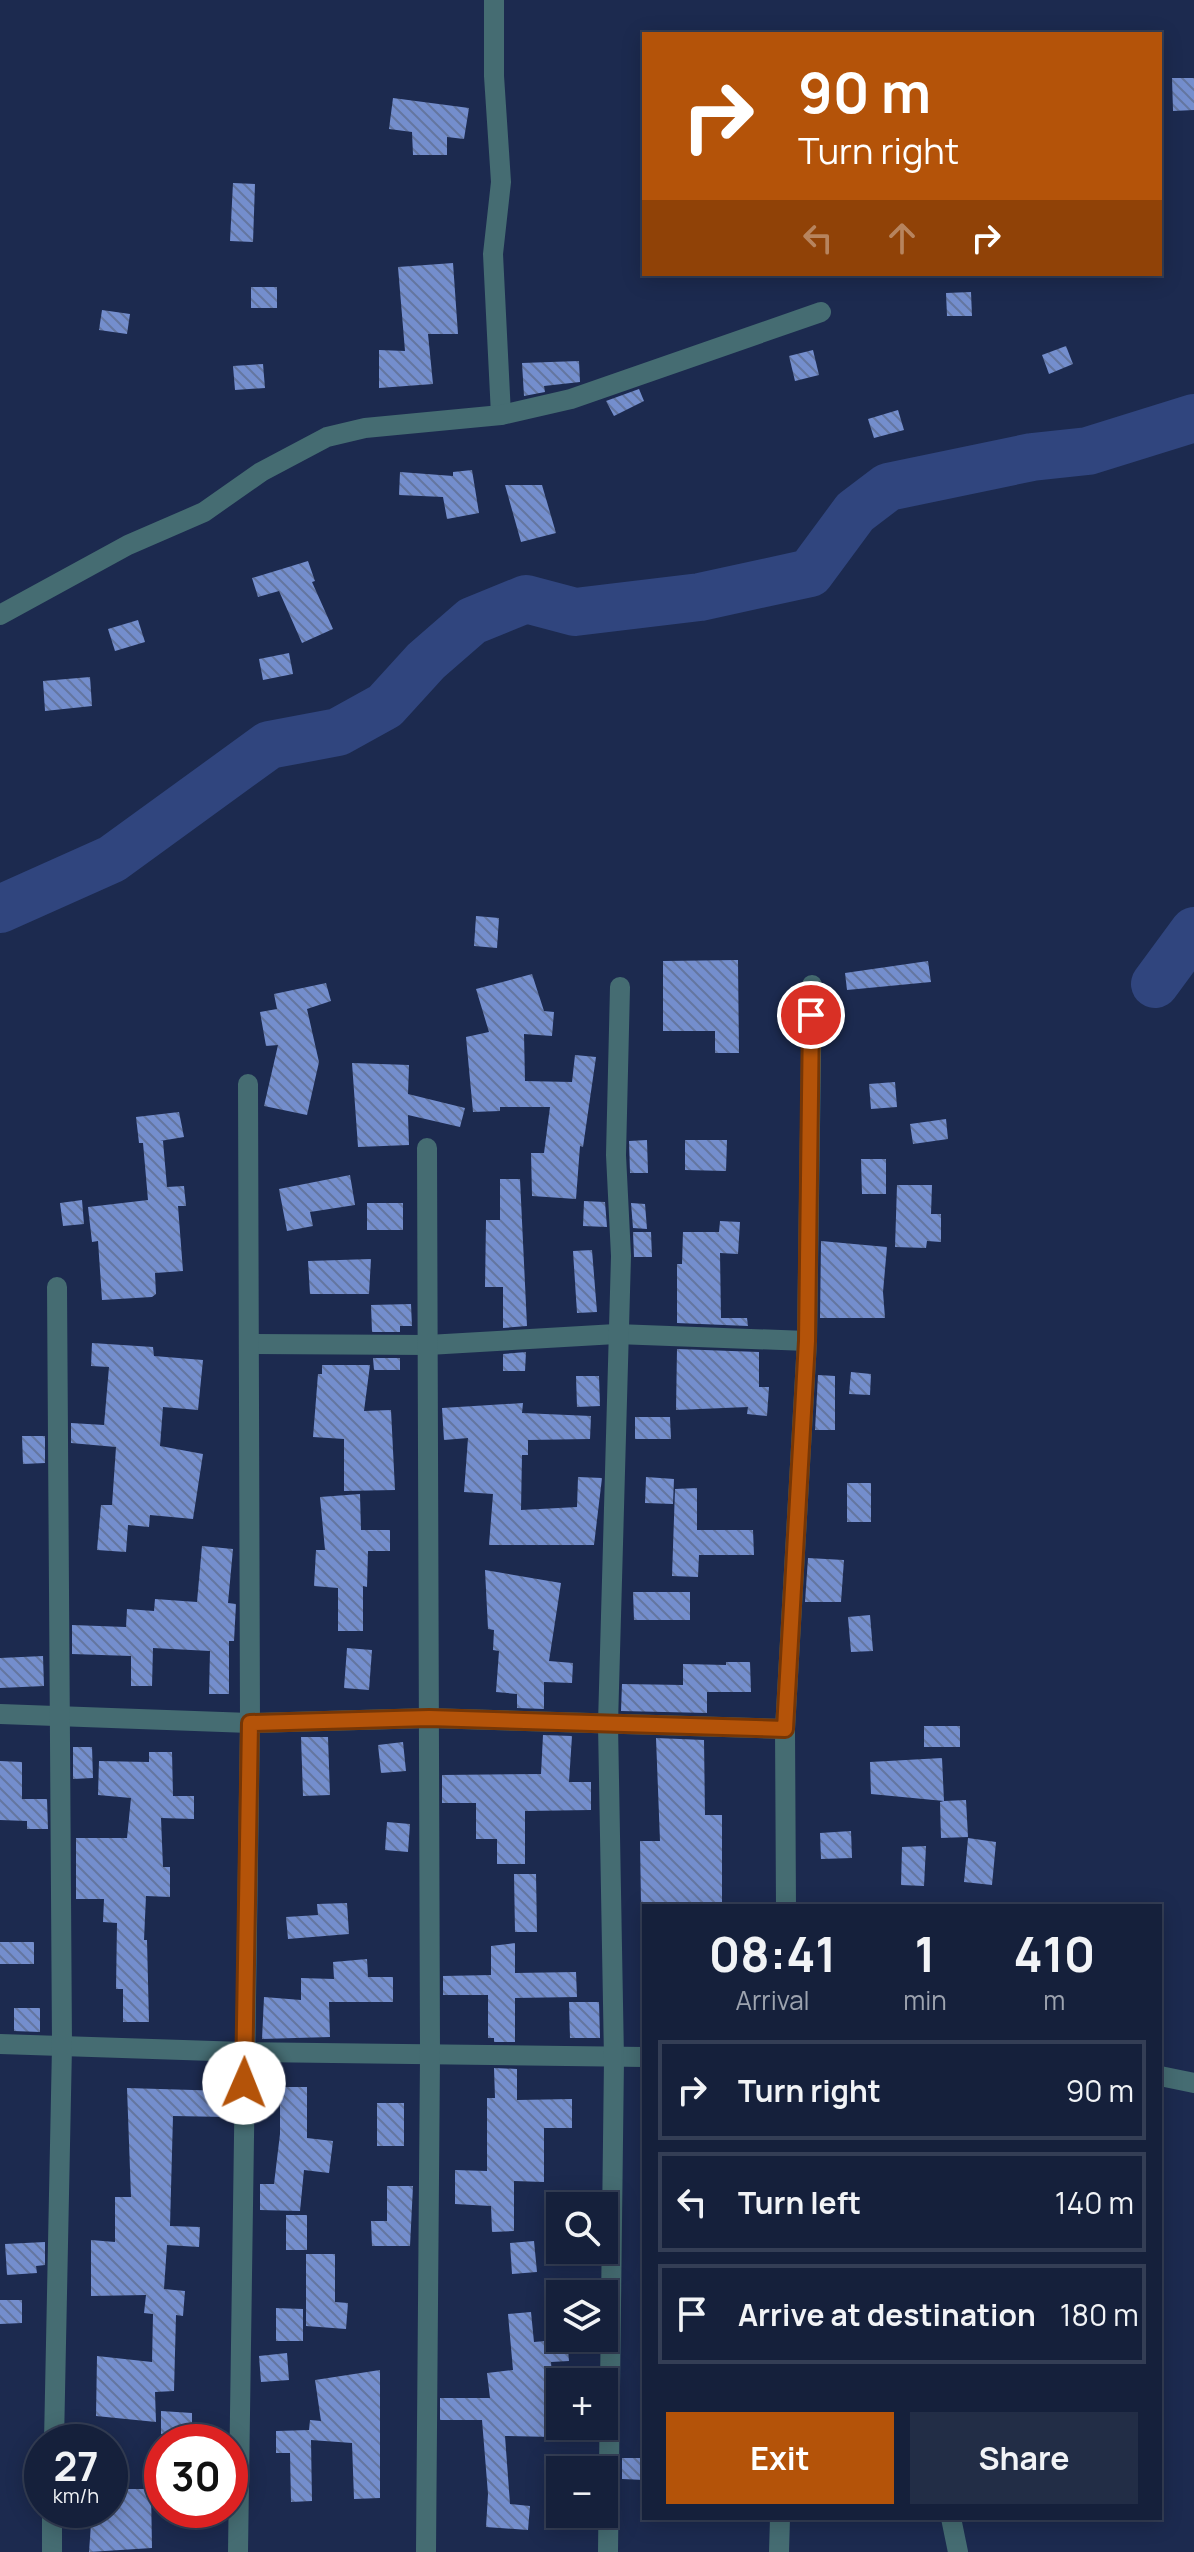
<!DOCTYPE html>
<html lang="en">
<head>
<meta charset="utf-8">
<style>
  body { margin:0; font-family:Manrope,sans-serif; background:#222d46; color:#f1f3f6; height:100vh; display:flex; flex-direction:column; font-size:30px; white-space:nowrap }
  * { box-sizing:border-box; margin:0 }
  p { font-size:26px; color:#9da3af }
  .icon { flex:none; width:44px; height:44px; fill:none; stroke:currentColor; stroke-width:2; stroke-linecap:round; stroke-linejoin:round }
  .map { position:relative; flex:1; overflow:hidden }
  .drawer { position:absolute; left:642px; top:1904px; width:520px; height:616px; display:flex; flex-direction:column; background:#15203b; border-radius:0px; box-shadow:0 4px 20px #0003,0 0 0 2px #343e55 }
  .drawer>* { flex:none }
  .guide { position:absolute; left:642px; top:32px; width:520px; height:244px; border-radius:0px; box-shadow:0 4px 20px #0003,0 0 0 2px #343e55; background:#b45309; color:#fff; overflow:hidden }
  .buttons { position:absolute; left:546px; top:2192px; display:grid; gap:16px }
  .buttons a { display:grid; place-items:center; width:72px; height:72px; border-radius:0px; background:#15203b; box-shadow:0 4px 20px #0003,0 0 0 2px #343e55; font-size:40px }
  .speed { position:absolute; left:24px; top:2424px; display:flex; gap:16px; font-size:40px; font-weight:700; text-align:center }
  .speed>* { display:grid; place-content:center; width:104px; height:104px; border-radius:50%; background:#15203b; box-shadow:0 4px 20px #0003,0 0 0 2px #343e55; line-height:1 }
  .speed small { font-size:20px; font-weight:400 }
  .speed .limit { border:12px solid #d22; background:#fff; color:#111 }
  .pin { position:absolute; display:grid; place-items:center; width:68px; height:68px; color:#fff; margin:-34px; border:4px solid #fff; border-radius:50%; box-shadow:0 2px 8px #0007 }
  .me { position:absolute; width:88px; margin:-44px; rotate:1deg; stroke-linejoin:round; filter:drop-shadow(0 0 6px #0008) }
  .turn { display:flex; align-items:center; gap:28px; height:168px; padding:0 24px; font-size:36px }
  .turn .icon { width:104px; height:104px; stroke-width:2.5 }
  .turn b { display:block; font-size:56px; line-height:68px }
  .lanes { display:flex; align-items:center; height:76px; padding:0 24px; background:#0003; justify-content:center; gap:40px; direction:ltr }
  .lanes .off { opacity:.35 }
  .eta { display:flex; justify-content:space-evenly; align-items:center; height:136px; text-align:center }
  .eta b { font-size:48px; font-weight:700; line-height:56px }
  .action { display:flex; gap:16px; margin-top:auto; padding:16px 24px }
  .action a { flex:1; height:92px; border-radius:0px; background:#b45309; color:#fff; font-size:32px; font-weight:700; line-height:92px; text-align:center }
  .action a+a { background:#222d46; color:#f1f3f6 }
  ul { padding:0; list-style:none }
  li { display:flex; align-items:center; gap:24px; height:100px; margin:0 16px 12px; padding:0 8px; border:4px solid #343e55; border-radius:0px }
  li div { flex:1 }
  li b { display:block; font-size:30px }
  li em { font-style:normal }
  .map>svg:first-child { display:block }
</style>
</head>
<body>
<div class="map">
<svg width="1194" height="2552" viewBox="0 0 1194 2552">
  <defs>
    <pattern id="building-back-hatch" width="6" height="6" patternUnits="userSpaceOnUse" patternTransform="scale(2)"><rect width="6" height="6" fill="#748ecd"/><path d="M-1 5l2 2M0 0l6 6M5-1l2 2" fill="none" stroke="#6476a0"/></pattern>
  </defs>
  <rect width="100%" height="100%" fill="#1c2a4f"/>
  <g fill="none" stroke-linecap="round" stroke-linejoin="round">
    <g stroke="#30457e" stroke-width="48">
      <path d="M0 909 112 859 269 745 338 732 385 706 426 661 472 621 526 599 575 612 700 597 810 573 855 512 888 487 1032 457 1088 451 1194 418"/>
      <path d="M1155 984 1194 931"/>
    </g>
  </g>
  <g fill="url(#building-back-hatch)">
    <path d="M1172 78H1194V110L1173 111Z"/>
    <path d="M393 98 469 108 464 139 447 137V155H413L412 132 389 129Z"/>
    <path d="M233 183 255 184 253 242 230 241Z"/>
    <path d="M453 263 458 334H428L433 384 379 388V350L405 351 398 267Z"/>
    <rect x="251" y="287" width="26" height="21"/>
    <path d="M971 292 972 316H947L946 293Z"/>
    <path d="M102 310 130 314 127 334 99 330Z"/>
    <path d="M1066 346 1073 364 1049 374 1042 355Z"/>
    <path d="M813 350 819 375 795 381 789 356Z"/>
    <path d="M579 361 580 382 544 386 545 392 524 396 522 363Z"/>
    <path d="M263 364 265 388 235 390 233 366Z"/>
    <path d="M639 389 644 401 614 416 606 401Z"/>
    <path d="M898 410 904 430 874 438 868 419Z"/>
    <path d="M472 470 479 513 447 519 443 497 399 495 400 472 453 476V472Z"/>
    <path d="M505 485H542L556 533 521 542Z"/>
    <path d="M308 561 315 581 312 582 333 629 302 643 279 591 258 597 252 578Z"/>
    <path d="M138 620 145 642 115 651 108 629Z"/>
    <path d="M289 653 293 674 263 680 259 659Z"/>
    <path d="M90 677 92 706 45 711 43 681Z"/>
    <path d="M476 916 499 918 497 948 474 946Z"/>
    <path d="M738 960 739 1053H715V1031H663V961Z"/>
    <path d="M928 961 931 982 847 990 845 973Z"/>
    <path d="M532 974 544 1011 554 1012 552 1036 524 1034 525 1081 572 1082 575 1055 596 1057 583 1147 580 1146 576 1199 532 1196 531 1153H544L550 1107H500V1111L473 1112 466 1037 489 1032 476 989Z"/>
    <path d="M326 983 331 1001 307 1009 319 1062 307 1115 264 1106 278 1045 266 1046 260 1012 277 1009 274 994Z"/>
    <path d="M352 1063 409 1065 408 1094 465 1108 460 1127 408 1115 409 1145 358 1147Z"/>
    <path d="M895 1082 897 1107 871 1109 869 1084Z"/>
    <path d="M179 1112 184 1137 160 1141H163L167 1187 184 1186 186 1206H178L183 1271 155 1273 156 1294 152 1297 102 1300 98 1241 92 1242 88 1207 148 1200 143 1143H139L136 1117Z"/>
    <path d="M946 1119 948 1139 913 1144 910 1124Z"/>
    <path d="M647 1140 648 1173H630L629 1141Z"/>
    <path d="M685 1140H727L726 1171 685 1170Z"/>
    <path d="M861 1159H886V1194H862Z"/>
    <path d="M350 1175 355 1205 310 1212 313 1226 287 1231 279 1189Z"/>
    <path d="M500 1179H520L527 1326 503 1328V1287H485L486 1220H500Z"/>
    <path d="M897 1185H932L931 1214H941V1242L927 1241 926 1248 895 1247Z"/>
    <path d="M82 1200 84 1224 63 1226 60 1203Z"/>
    <path d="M584 1201 605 1202 607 1227 583 1226Z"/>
    <rect x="367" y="1203" width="36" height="27"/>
    <path d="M631 1203 645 1204 647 1229 633 1228Z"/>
    <path d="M720 1221 740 1222 738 1254 720 1253 721 1318H747L748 1326 677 1323V1264H682L683 1232H719Z"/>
    <path d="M633 1232H651L652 1257H634Z"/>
    <path d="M821 1241 887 1247 883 1292 885 1318H820Z"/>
    <path d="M592 1250 597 1312 577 1313 573 1251Z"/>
    <path d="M371 1259 369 1294H310L308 1261Z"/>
    <path d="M411 1304 412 1326H400V1332H372L371 1305Z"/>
    <path d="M92 1343 153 1347 154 1356 203 1360 198 1410 163 1407 160 1446 203 1454 193 1519 150 1515 149 1527 128 1525 126 1552 97 1550 101 1505H112L116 1447 71 1443V1423L104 1425 109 1367 91 1366Z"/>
    <path d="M677 1349 759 1352V1387H769L767 1416 747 1414 748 1407 676 1410Z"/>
    <path d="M526 1352 525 1371H503V1354Z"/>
    <path d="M373 1358H400V1370H374Z"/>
    <path d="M322 1365H370L364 1411 391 1410 395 1490 344 1491V1439L313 1437 318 1374H322Z"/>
    <path d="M851 1372 871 1374 870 1395 849 1394Z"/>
    <path d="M818 1375 835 1376V1430H815Z"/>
    <path d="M576 1376H599L600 1406 577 1407Z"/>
    <path d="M523 1403 522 1413 591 1416 590 1439 528 1440V1455H522L521 1510 577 1507 578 1477 602 1478 594 1545H489L493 1494 464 1492 468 1438 444 1440 442 1408Z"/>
    <path d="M635 1417H670L671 1439H635Z"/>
    <path d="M22 1436H45V1463L23 1464Z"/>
    <path d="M646 1477 674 1479 673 1504 645 1503Z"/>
    <rect x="847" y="1483" width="24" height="39"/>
    <path d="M697 1488V1530H753L754 1555H699L698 1577 672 1576 675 1489Z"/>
    <path d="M360 1494 361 1530H390V1551H368L367 1587 363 1586V1631H338V1588L314 1586 316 1550H325L320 1497Z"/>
    <path d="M202 1546 233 1549 228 1603 236 1604 234 1641H229V1694H209L210 1651 153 1648 152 1686H131V1656L72 1654V1625L126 1627 127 1609 154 1611 155 1599 197 1602Z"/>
    <path d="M808 1558 844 1560 841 1602H805Z"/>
    <path d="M485 1570 561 1583 549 1661 573 1663 572 1683 544 1682V1709L517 1708V1694L496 1692 499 1651 493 1650 494 1630 488 1629Z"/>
    <path d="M633 1592H690V1620H634Z"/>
    <path d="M870 1615 873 1651 851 1652 848 1617Z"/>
    <path d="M347 1648 372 1650 369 1690 344 1688Z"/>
    <path d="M43 1656 44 1686 0 1688V1658Z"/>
    <path d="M726 1662H750L751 1692H707V1713L621 1711 622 1684 683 1685V1664L726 1665Z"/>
    <rect x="924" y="1726" width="36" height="21"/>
    <path d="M543 1735 572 1736 569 1782H591V1810L525 1811V1864H497V1839H476V1803H442V1775L541 1774Z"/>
    <path d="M301 1737H328L330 1795 303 1796Z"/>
    <path d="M656 1738 704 1740 705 1815H722V1906H641L640 1841H660Z"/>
    <path d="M403 1742 406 1771 381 1773 378 1745Z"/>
    <path d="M73 1747H92L93 1778 73 1779Z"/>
    <path d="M149 1752H172L173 1796H194V1819L161 1818 163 1867H170V1897L146 1896 144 1940H147L149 2022H123V1989H116L117 1923 103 1922 104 1899H76V1838H127L131 1798 98 1795 99 1761 149 1762Z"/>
    <path d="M942 1758 944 1801 966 1800 968 1837 941 1838 940 1802 944 1801 871 1794 870 1762Z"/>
    <path d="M0 1761 22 1762V1799H47L48 1829H27V1821L0 1820Z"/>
    <path d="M387 1822 410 1824 408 1852 385 1850Z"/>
    <path d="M851 1831 852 1858 821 1859 820 1833Z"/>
    <path d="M968 1838 996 1842 992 1885 964 1882Z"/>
    <path d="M926 1846 924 1886 901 1885 902 1847Z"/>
    <path d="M514 1874H536L537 1932H515Z"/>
    <path d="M347 1903 349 1934 288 1939 286 1917 318 1915 317 1904Z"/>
    <rect x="0" y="1942" width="34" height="22"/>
    <path d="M515 1943V1973L576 1972 577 1997 515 1998V2042H494V2038H488V1995H443V1976L491 1975V1946Z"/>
    <path d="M367 1959 368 1977H393V2002H329L330 2037 262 2039 264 1997 301 2000V1978L334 1979 333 1962Z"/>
    <path d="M569 2002H599L600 2038H570Z"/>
    <path d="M14 2008H40V2032L14 2031Z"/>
    <path d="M494 2068 517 2069V2100L572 2099V2128H544V2182L514 2181V2231L492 2232 491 2206 455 2204V2170L487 2171V2098H495Z"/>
    <path d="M280 2087H307V2138L333 2141 329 2173 304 2170 300 2211 260 2210V2184H274L280 2134Z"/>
    <path d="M127 2088 226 2091V2117L173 2116 170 2226 200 2227 199 2247 167 2245 164 2289 185 2291 183 2316 176 2315 174 2391 155 2392 156 2422 96 2416 97 2356 152 2362 153 2314 144 2313 146 2295 91 2296V2240L115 2242V2197H131Z"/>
    <rect x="377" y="2103" width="27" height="43"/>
    <path d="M387 2186H413L410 2246H372L371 2221H387Z"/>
    <rect x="286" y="2215" width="21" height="35"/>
    <path d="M534 2241 537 2272 512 2274 510 2243Z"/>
    <path d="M45 2242V2265L36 2266 37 2273 7 2275 5 2244Z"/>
    <path d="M306 2254H335V2302L348 2303 346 2329 306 2326Z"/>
    <path d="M0 2300H22V2323L0 2324Z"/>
    <path d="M276 2308 303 2309V2341H276Z"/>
    <path d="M531 2312 534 2342 567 2339 569 2361 551 2362 555 2414H552V2437L505 2436 510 2504 530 2506 528 2530 486 2527 488 2494 482 2420H440V2398H490L487 2373 513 2370 508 2314Z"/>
    <path d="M287 2353 289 2380 261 2382 259 2356Z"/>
    <path d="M380 2370V2498L354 2499 352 2443 311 2440 312 2501 291 2502 290 2453H276V2431L309 2430 310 2420 321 2421 315 2380Z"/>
    <path d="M161 2411 192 2413V2433L161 2434Z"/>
    <path d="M622 2458H644V2480L622 2479Z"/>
    <path d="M117 2489H151L152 2548 89 2552 92 2510H118Z"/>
  </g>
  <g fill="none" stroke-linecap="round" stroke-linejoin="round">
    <g stroke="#456c72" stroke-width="20">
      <path d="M494 0V76L501 182 493 254 501 415"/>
      <path d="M0 615 128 545 204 512 261 472 327 437 365 428 501 415 571 399 821 312"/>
      <path d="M249 1344 428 1345 616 1334 807 1341"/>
      <path d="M0 1714 250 1723 429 1718 785 1729"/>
      <path d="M786 1906 785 1729 807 1341 812 985"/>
      <path d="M0 2044 244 2052 644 2057"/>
      <path d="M1160 2076 1194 2083"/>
      <path d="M54 2442 62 2046 57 1287"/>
      <path d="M951 2518 958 2552"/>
      <path d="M52 2552V2510"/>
      <path d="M238 2552 250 1723 248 1084"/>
      <path d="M426 2552 430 2055 427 1148"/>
      <path d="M608 2552 614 2059 608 1724 621 1256 616 1155 620 987"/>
      <path d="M779 2552 780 2518"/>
    </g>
  </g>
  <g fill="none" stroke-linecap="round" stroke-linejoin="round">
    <g stroke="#753606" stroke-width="20">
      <path id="route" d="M244 2083 250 1723 429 1718 785 1729 807 1341 811 1015"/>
    </g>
    <use href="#route" stroke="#b45309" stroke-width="14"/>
  </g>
</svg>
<div class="buttons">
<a><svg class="icon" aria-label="search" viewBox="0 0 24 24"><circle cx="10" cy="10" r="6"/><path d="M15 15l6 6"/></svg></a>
<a><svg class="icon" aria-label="layers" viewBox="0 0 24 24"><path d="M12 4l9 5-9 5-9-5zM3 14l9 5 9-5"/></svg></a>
<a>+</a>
<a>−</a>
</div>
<div class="speed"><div>27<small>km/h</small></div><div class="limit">30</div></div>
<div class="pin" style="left:811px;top:1015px;background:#d93025"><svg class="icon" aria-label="arrive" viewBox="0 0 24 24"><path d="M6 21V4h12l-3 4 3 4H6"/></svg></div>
<svg class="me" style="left:244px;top:2083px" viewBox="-20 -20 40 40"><circle r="19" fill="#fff"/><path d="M0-13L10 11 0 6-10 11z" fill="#b45309"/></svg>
<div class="guide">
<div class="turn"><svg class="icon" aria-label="right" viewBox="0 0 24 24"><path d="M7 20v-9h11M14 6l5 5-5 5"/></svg><div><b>90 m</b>Turn right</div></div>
<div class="lanes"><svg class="icon off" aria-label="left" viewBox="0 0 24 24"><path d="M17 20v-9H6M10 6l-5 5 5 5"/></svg><svg class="icon off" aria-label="ahead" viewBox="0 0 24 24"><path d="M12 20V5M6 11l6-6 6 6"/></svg><svg class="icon" aria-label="right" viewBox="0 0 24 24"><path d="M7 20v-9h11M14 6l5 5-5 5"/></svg></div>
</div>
<section class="drawer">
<div class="eta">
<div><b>08:41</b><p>Arrival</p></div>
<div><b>1</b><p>min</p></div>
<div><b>410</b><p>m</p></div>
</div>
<ul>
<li><svg class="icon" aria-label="right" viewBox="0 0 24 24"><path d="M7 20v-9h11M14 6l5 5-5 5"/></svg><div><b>Turn right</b></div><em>90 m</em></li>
<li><svg class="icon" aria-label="left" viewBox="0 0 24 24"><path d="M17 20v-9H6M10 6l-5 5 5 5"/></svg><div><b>Turn left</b></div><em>140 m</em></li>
<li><svg class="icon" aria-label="arrive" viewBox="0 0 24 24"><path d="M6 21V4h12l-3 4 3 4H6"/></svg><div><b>Arrive at destination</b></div><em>180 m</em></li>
</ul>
<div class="action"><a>Exit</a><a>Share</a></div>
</section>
</div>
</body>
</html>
